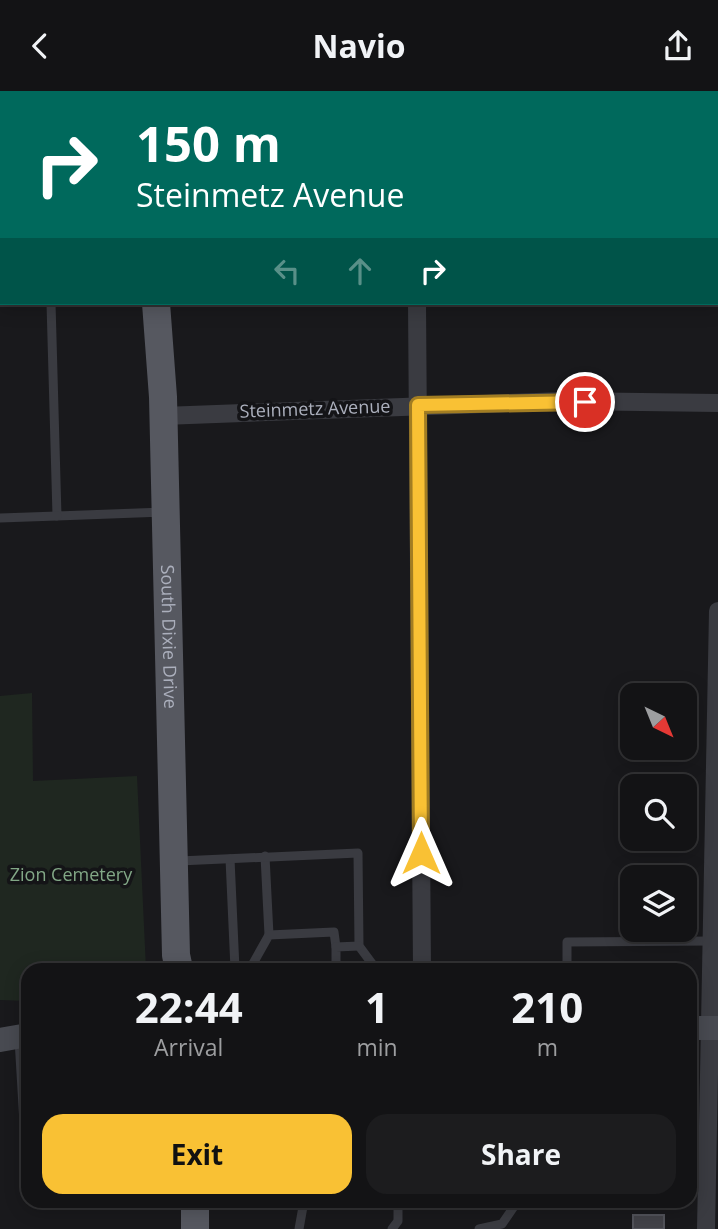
<!DOCTYPE html>
<html lang="en">
<head>
<meta charset="utf-8">
<style>
  body { margin:0; font-family:"Open Sans",sans-serif; background:#1c1c1e; color:#f1f3f6; height:100vh; display:flex; flex-direction:column; font-size:26px; white-space:nowrap }
  * { box-sizing:border-box; margin:0 }
  p { font-size:23px; color:#9d9ea0 }
  .icon { flex:none; width:38px; height:38px; fill:none; stroke:currentColor; stroke-width:2; stroke-linecap:round; stroke-linejoin:round }
  .map { position:relative; flex:1; overflow:hidden }
  .sheet { position:absolute; left:21px; top:872px; width:676px; height:245px; display:flex; flex-direction:column; background:#131315; border-radius:21px; box-shadow:0 4px 18px #0003,0 0 0 2px #323234 }
  .sheet>* { flex:none }
  .top-card { position:absolute; left:0px; top:0px; width:719px; height:214px; box-shadow:0 4px 18px #0003,0 0 0 2px #323234; background:#00695c; color:#fff; overflow:hidden }
  .needle { width:46px; rotate:137deg }
  .tools { position:absolute; left:620px; top:592px; display:grid; gap:14px }
  .tools a { display:grid; place-items:center; width:77px; height:77px; border-radius:14px; background:#131315; box-shadow:0 4px 18px #0003,0 0 0 2px #323234; font-size:35px }
  .pin { position:absolute; display:grid; place-items:center; width:60px; height:60px; color:#fff; margin:-30px; border:4px solid #fff; border-radius:50%; box-shadow:0 2px 7px #0007 }
  .me { position:absolute; width:77px; margin:-38px; rotate:0deg; stroke-linejoin:round; filter:drop-shadow(0 0 5px #0008) }
  .turn { display:flex; align-items:center; gap:24px; height:147px; padding:0 21px; font-size:32px }
  .turn .icon { width:91px; height:91px; stroke-width:2.5 }
  .turn b { display:block; font-size:49px; line-height:60px }
  .lanes { display:flex; align-items:center; height:66px; padding:0 21px; background:#0003; justify-content:center; gap:35px; direction:ltr }
  .lanes .off { opacity:.35 }
  .eta { display:flex; justify-content:space-evenly; align-items:center; height:119px; text-align:center }
  .eta b { font-size:42px; font-weight:700; line-height:49px }
  .action { display:flex; gap:14px; margin-top:auto; padding:14px 21px }
  .action a { flex:1; height:80px; border-radius:21px; background:#f9c134; color:#111; font-size:28px; font-weight:700; line-height:80px; text-align:center }
  .action a+a { background:#1c1c1e; color:#f1f3f6 }
  header { display:flex; justify-content:space-between; align-items:center; height:91px; padding:0 21px; background:#131315; font-size:32px; font-weight:700 }
  .map>svg:first-child { display:block }
</style>
</head>
<body>
<header><svg class="icon" aria-label="back" viewBox="0 0 24 24"><path d="M15 5l-7 7 7 7"/></svg>Navio<svg class="icon" aria-label="share" viewBox="0 0 24 24"><path d="M12 15V3M7 8l5-5 5 5M5 13v7h14v-7"/></svg></header>
<div class="map">
<svg width="718" height="1138" viewBox="0 0 718 1138">
  <rect width="100%" height="100%" fill="#19191c"/>
  <path fill="#1f2720" d="M32 602 33 690 137 685 146 878H28V910L0 909V605Z"/>
  <g fill="none" stroke-linecap="round" stroke-linejoin="round">
    <g stroke="#3a3b41" stroke-width="9">
      <path d="M44 0 45 2"/>
      <path d="M280 0V2"/>
      <path d="M203 2V0"/>
      <path d="M51 212 57 425 164 421"/>
      <path d="M0 427 57 425"/>
      <path d="M265 765 269 844"/>
      <path d="M230 768 235 878"/>
      <path d="M179 770 358 762 359 855 376 878"/>
      <path d="M217 878H239"/>
      <path d="M250 878 269 844 334 841 336 856"/>
      <path d="M250 878 336 875"/>
      <path d="M336 878V856L359 855"/>
      <path d="M567 878V851L713 850"/>
      <path d="M19 948 28 1100"/>
      <path d="M299 1138 304 1110"/>
      <path d="M392 1138 398 1130V1110"/>
      <path d="M479 1138 502 1133 513 1117 514 1110"/>
    </g>
    <g stroke="#3a3b41" stroke-width="18">
      <path d="M415 0V2"/>
      <path d="M417 212 422 878"/>
      <path d="M163 325 565 310 718 312"/>
      <path d="M706 1138 718 520"/>
    </g>
    <g stroke="#484a51" stroke-width="24">
      <path d="M690 937H718"/>
      <path d="M0 949 28 944"/>
    </g>
    <g stroke="#565860" stroke-width="28">
      <path d="M148 0V2"/>
      <path id="s1" d="M156 212 163 306 176 864 179 878"/>
      <path d="M195 1110V1138"/>
    </g>
  </g>
  <rect fill="#35353a" x="633" y="1110" width="31" height="1"/>
  <rect fill="#424248" stroke="#52535a" stroke-width="2" x="633" y="1124" width="31" height="14"/>
  <g fill="none" stroke-linecap="round" stroke-linejoin="round">
    <g stroke="#a27d22" stroke-width="18">
      <path id="route" d="M421 762 418 314 585 311"/>
    </g>
    <use href="#route" stroke="#f9c134" stroke-width="12"/>
  </g>
  <g text-anchor="middle" stroke-width="7" stroke-linejoin="round" paint-order="stroke">
    <g font-size="18" fill="#abafbc" stroke="#141417">
      <text transform="translate(315 318) rotate(-2)" y="6">Steinmetz Avenue</text>
      <text dy="6" stroke="none"><textPath href="#s1" startOffset="334">South Dixie Drive</textPath></text>
    </g>
    <g font-size="18" fill="#82a786" stroke="#141417">
      <text x="71" y="790">Zion Cemetery</text>
    </g>
  </g>
</svg>
<div class="tools">
<a><svg class="needle" viewBox="-14 -14 28 28"><path d="M0-13l5 13h-10z" fill="#e53935"/><path d="M0 13l5-13h-10z" fill="#9d9ea0"/></svg></a>
<a><svg class="icon" aria-label="search" viewBox="0 0 24 24"><circle cx="10" cy="10" r="6"/><path d="M15 15l6 6"/></svg></a>
<a><svg class="icon" aria-label="layers" viewBox="0 0 24 24"><path d="M12 4l9 5-9 5-9-5zM3 14l9 5 9-5"/></svg></a>
</div>
<div class="pin" style="left:585px;top:311px;background:#d93025"><svg class="icon" aria-label="arrive" viewBox="0 0 24 24"><path d="M6 21V4h12l-3 4 3 4H6"/></svg></div>
<svg class="me" style="left:421px;top:762px" viewBox="-20 -20 40 40"><path d="M0-17L14 15 0 8-14 15z" fill="#f9c134" stroke="#fff" stroke-width="4"/></svg>
<div class="top-card">
<div class="turn"><svg class="icon" aria-label="right" viewBox="0 0 24 24"><path d="M7 20v-9h11M14 6l5 5-5 5"/></svg><div><b>150 m</b>Steinmetz Avenue</div></div>
<div class="lanes"><svg class="icon off" aria-label="left" viewBox="0 0 24 24"><path d="M17 20v-9H6M10 6l-5 5 5 5"/></svg><svg class="icon off" aria-label="ahead" viewBox="0 0 24 24"><path d="M12 20V5M6 11l6-6 6 6"/></svg><svg class="icon" aria-label="right" viewBox="0 0 24 24"><path d="M7 20v-9h11M14 6l5 5-5 5"/></svg></div>
</div>
<section class="sheet">
<div class="eta">
<div><b>22:44</b><p>Arrival</p></div>
<div><b>1</b><p>min</p></div>
<div><b>210</b><p>m</p></div>
</div>
<div class="action"><a>Exit</a><a>Share</a></div>
</section>
</div>
</body>
</html>
